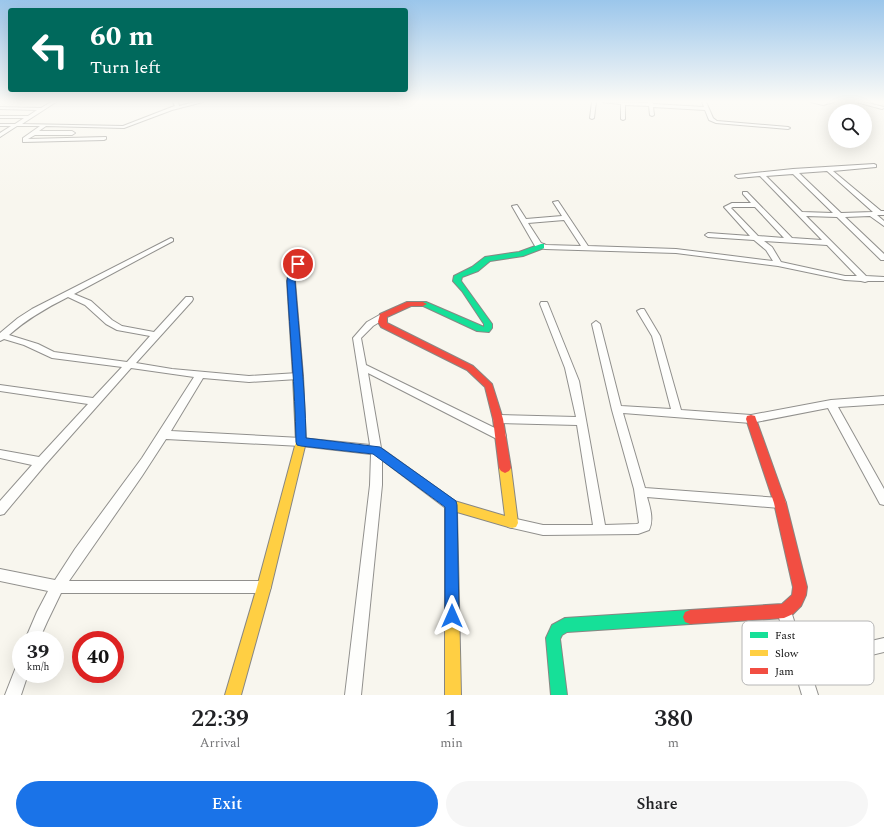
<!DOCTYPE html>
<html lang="en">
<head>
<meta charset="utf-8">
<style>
  body { margin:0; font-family:Spectral,serif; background:#f6f6f6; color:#202124; height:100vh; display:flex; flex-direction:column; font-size:15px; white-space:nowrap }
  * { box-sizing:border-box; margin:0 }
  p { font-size:13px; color:#757577 }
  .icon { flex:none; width:22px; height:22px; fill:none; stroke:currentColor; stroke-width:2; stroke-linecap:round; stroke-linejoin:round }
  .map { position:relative; height:695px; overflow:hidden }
  .side { display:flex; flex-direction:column; background:#fff; flex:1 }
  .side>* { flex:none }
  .top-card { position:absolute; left:8px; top:8px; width:400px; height:84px; border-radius:4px; box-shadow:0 4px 16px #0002; background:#00695c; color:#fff; overflow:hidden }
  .controls { position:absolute; left:828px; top:104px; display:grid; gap:8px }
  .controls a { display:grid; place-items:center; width:44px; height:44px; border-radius:50%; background:#fff; box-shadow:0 4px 16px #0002; font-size:20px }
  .speed { position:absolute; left:12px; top:631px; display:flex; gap:8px; font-size:20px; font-weight:700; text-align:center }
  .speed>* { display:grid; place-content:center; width:52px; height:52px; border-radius:50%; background:#fff; box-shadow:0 4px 16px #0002; line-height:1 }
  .speed small { font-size:10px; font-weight:400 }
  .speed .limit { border:6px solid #d22; background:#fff; color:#111 }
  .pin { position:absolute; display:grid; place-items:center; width:34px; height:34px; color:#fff; margin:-17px; border:2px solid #fff; border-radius:50%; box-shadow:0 1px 4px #0007 }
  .me { position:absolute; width:44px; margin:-22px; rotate:0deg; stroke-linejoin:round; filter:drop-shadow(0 0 3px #0008) }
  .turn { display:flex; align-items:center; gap:14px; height:84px; padding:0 16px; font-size:18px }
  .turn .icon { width:52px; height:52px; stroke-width:2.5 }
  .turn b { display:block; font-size:28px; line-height:34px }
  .eta { display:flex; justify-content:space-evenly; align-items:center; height:68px; text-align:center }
  .eta b { font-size:24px; font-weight:600; line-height:28px }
  .primary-button { display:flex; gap:8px; margin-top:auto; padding:8px 16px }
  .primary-button a { flex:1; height:46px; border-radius:24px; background:#1a73e8; color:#fff; font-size:16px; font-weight:600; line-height:46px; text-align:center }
  .primary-button a+a { background:#f6f6f6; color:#202124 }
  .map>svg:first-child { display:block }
</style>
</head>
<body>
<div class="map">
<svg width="884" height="695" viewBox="0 0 884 695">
  <rect width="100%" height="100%" fill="#f8f6ee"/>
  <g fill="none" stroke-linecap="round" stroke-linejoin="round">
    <g stroke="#91908d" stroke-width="2">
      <g id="street">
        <path d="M51 102H56L22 124 123 126 172 107 175 106 173 102H178L179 106 195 102H203L172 110 124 128 46 126 39 131H72L75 133 72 135H35L28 139 106 137V139L104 140 23 142V138L40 126H17L0 137V133L11 126H0V124H15L24 118H0V116H28L37 110 0 109V107L41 108Z"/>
        <path d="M592 102H596L594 118 592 119 590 118Z"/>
        <path d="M602 102 648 103V102H652L653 104 704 107 702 102H706L713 118 717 121 788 127 790 128 788 129 716 123 709 120 705 110 653 107 654 115 652 116 650 115 649 106 625 105V119L623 120 621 119V104Z"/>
        <path d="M811 102H834L823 105Z"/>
        <path d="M856 102H864L884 107V108L882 109Z"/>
        <path d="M874 164 876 165V167L833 171 881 211H884V215H877L884 221V226L870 216 845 217 884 254V260H881L837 217 806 216 866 276 884 277V281H868L865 282 861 281 845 280 778 266 676 253 545 249 535 246 512 206 517 205 526 219 562 216 553 202 558 201 588 246 676 249 773 261 766 250 754 240 708 237 705 235 708 233 750 236 724 207 732 203H751L743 194V192H747L792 238 822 240 760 176 738 178 735 176 736 175 793 169ZM827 171 873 212 841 213 799 173ZM793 174 833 213 802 212 766 176ZM733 207H755L784 238 758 236 731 208ZM564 220 581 246 546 245 541 243 528 223ZM764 241 827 245 857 276H845L781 262 772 247Z"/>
        <path d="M171 238 173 239V241L74 294 91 301 112 320 122 326 154 332 186 297H192L193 299 192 301 136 363 172 369 249 376 298 373 303 376 298 379 249 382 203 378 171 431 301 438 370 445 353 338 367 322 383 313 387 316 386 318 373 326 361 338 366 365 505 433 506 436 505 439 501 440 497 439 368 373 381 448 455 501 457 505 455 509 451 510 447 509 382 460V485L361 695H345L370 485 371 454 301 446 166 439 142 476 69 581H264L269 582 271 587 269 592 264 593H61L47 622 39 640H25L37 612 48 591 0 581V569L55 580 75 549 142 458 194 377 131 368 45 465 4 514 0 515V501L32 465 0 458V450L39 457 88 404 0 391V385L93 398 122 367 52 358 24 345 4 339 0 341V333L18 318 32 309ZM68 297 85 305 106 324 117 330 150 336 127 362 54 352 38 344 9 335C27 319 46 308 68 297Z"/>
        <path d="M541 302H547L548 304 579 381 605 525 637 524 639 523 634 489 612 410 592 324 596 321 600 324 621 406 671 409 652 336 637 311 641 309H644L660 336 681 410 751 415 831 400 884 396V404L838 407 884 489V505L880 504 828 408 751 423 623 413 645 488 780 498 784 499 786 503 784 507 780 508 647 497C650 507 654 520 649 530L638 534 543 535 508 527 506 523 508 519 512 518 543 525H593L577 425 498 423 494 422 493 419 494 416 498 415 576 417 565 368 540 304Z"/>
        <path d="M784 604 789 606 791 611 805 656 884 638V652L810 670 818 695H802L777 611 779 606Z"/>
        <path d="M21 664V674H28L21 695H5L16 667Z"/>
      </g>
    </g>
    <g stroke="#888783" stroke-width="2">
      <g id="fast">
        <path d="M541 244H544V248L523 256 490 261 478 271 462 277 461 281 492 324V328L489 332 477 331 419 304 420 302H426L484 327V324L462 291 453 281 454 276 472 267 485 257 519 252Z"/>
        <path d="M690 610 695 612 697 617 695 622 690 624 567 632 562 635 560 639 567 695H551L546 638 552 625 565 618Z"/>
      </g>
    </g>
    <g stroke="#888783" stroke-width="2">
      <g id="slow">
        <path d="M298 373 303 376 306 442 271 587 241 695H225L257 587 296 442 293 376Z"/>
        <path d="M505 463 509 465 511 468 518 523 516 527 512 528 457 512 461 695H445V505L447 501 451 500 505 516 499 468 501 465Z"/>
      </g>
    </g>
    <g stroke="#888783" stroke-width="2">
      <g id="jam">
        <path d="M300 254H303L307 256 297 272 295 281 303 376 298 379 293 376 287 281 289 272Z"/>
        <path d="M407 302H423L427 304 423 306H411L387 317V323L473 366 492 384 503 419 511 468 509 471 505 473 501 471 499 468 493 419 485 387 467 370 381 327 378 322 380 314Z"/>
        <path d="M751 415 755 416 756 419 786 503 807 587 806 595 801 606 793 614 784 618 690 624 685 622 683 617 685 612 690 610 782 604 792 595 793 587 774 503 746 419 747 416Z"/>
      </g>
    </g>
    <use href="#street" fill="#fefefc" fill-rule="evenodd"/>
    <use href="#fast" fill="#16e098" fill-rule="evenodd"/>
    <use href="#slow" fill="#ffcf43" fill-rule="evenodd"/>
    <use href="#jam" fill="#f24e42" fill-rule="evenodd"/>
  </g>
  <linearGradient id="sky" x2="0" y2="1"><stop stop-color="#9bc6eb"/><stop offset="0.51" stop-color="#fcfbf7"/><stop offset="1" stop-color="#fcfbf7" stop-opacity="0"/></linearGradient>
  <rect width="884" height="199" fill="url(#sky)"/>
  <path fill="#1a73e8" stroke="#114b97" d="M298 261 302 264 297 272 295 281C299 334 305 386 306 438L380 447 456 501 457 505 459 616 457 621 452 623 447 621 445 616V507L373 454 301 446 297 445 296 442C295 388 290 335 287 281L289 272 295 262Z"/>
  <rect x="742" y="621" width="132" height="64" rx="6" fill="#fff" stroke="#b6b6b6" stroke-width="1"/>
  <rect x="750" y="632" width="18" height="6" fill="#16e098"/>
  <rect x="750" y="650" width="18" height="6" fill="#ffcf43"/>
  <rect x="750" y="668" width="18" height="6" fill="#f24e42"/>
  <g font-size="11" fill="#0a0a0a">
    <text x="775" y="639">Fast</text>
    <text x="775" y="657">Slow</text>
    <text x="775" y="675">Jam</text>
  </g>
</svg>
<div class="controls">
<a><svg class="icon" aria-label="search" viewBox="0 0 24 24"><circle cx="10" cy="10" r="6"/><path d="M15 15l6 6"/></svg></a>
</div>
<div class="speed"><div>39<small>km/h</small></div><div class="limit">40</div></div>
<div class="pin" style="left:298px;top:264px;background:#d93025"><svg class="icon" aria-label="arrive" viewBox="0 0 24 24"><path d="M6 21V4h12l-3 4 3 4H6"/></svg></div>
<svg class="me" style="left:452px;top:616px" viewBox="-20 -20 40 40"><path d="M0-17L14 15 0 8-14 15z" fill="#1a73e8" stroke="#fff" stroke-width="4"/></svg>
<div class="top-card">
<div class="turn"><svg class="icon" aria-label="left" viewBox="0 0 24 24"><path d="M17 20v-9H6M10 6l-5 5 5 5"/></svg><div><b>60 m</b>Turn left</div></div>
</div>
</div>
<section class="side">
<div class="eta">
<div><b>22:39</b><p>Arrival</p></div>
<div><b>1</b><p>min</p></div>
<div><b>380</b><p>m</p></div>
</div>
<div class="primary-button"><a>Exit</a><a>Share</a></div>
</section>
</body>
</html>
